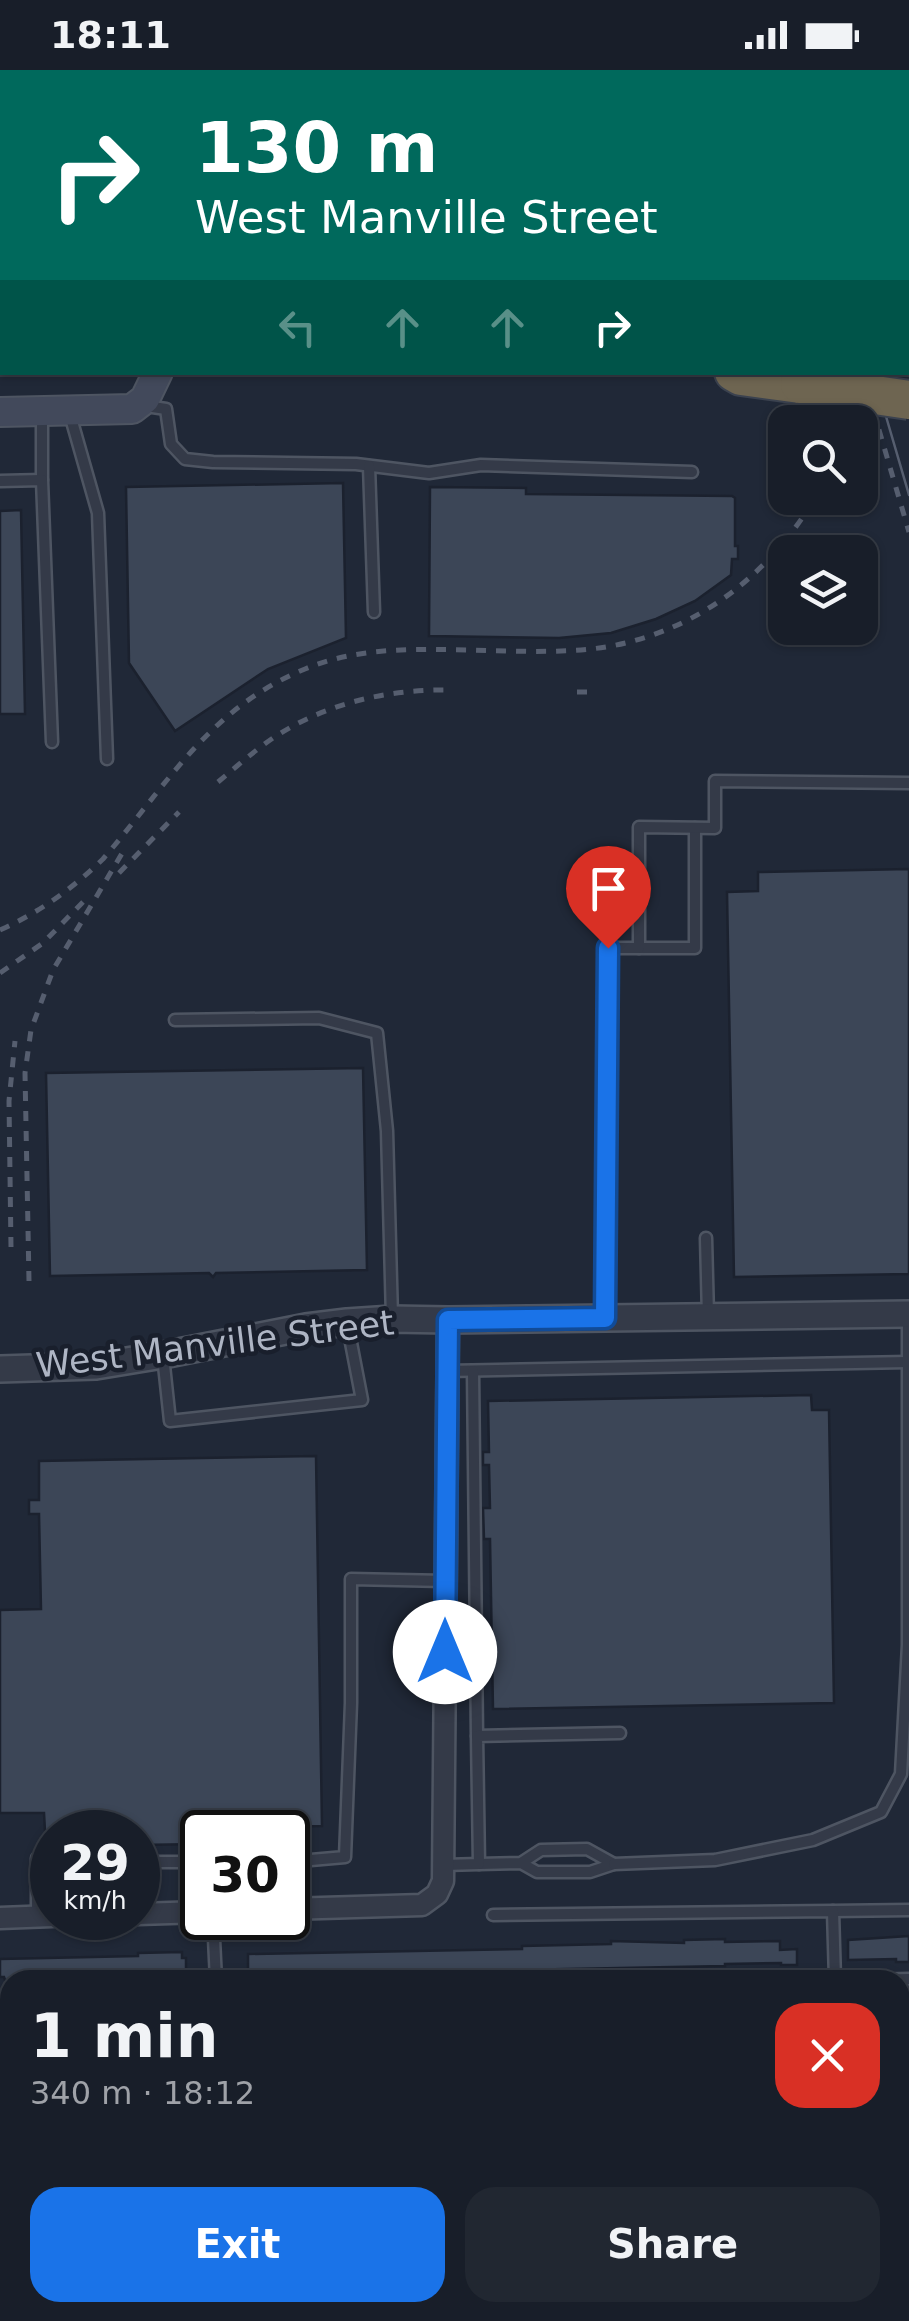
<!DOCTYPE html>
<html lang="en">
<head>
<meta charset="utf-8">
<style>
  body { margin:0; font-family:"DejaVu Sans",sans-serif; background:#212731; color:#f1f3f6; height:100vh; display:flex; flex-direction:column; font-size:38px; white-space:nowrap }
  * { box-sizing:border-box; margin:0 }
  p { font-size:32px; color:#9fa2a8 }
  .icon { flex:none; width:55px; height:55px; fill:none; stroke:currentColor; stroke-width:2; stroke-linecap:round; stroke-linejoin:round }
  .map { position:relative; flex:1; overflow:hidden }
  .sheet { position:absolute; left:0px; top:1900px; width:910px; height:352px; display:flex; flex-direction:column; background:#181e29; border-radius:30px 30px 0 0; box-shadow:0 2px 8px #0004,0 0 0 2px #363c46 }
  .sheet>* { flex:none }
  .hud { position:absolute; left:0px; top:0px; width:910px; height:305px; box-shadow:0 2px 8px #0004,0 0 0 2px #363c46; background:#00695c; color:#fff; overflow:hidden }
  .tools { position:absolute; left:768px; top:335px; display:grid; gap:20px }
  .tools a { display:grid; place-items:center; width:110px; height:110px; border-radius:20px; background:#181e29; box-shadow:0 2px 8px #0004,0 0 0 2px #363c46; font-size:50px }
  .speed { position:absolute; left:30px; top:1740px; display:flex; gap:20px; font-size:50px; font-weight:700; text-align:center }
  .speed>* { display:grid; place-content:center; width:130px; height:130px; border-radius:50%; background:#181e29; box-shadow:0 2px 8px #0004,0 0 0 2px #363c46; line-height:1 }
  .speed small { font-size:25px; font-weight:400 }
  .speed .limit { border:5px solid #111; border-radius:15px; background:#fff; color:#111 }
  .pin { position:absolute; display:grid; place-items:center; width:85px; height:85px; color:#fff; margin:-102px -42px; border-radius:50% 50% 50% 0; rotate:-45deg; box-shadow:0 0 10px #0007 }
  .pin .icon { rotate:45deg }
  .me { position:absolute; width:110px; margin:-55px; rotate:0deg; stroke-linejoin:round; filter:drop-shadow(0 0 8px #0008) }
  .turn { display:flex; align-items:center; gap:35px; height:210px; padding:0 30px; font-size:45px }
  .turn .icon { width:130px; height:130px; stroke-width:2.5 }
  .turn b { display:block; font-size:70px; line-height:85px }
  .lanes { display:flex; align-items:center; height:95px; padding:0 30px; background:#0003; justify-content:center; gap:50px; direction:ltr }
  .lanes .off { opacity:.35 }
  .round { display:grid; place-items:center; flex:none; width:105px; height:105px; border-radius:30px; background:#212731 }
  .headline { display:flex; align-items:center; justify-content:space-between; height:170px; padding:0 30px }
  h1 { font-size:60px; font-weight:700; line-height:75px }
  .primary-button { display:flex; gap:20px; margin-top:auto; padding:20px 30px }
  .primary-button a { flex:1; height:115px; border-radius:30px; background:#1a73e8; color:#fff; font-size:40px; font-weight:700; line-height:115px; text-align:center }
  .primary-button a+a { background:#212731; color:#f1f3f6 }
  .status { display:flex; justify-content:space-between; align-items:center; height:70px; padding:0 50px; background:#181e29; direction:ltr }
  .status svg { height:28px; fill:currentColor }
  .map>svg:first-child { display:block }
</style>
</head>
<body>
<div class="status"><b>18:11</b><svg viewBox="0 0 49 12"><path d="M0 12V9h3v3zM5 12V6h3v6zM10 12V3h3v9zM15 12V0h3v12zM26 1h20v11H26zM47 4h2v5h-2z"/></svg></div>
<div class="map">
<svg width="909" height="2251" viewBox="0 0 909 2251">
  <rect width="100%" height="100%" fill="#202837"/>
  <g fill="#3c4657" stroke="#1b212e" stroke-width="2.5">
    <path d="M343 413 346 568 268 599 175 661 129 593 126 417Z"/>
    <path d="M430 417 526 418V424L732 426 735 428V476H738V489H732L731 505 695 531 656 549 611 563 559 568 429 566Z"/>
    <path d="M21 440 25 644H0V441Z"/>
    <path d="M909 799V1204L734 1207 727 822 758 821V802Z"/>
    <path d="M363 998 367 1200 216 1203 213 1207 209 1203 50 1206 46 1003Z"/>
    <path d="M811 1325 812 1340H829L834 1633 493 1639 490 1469H484L483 1438H490L489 1395H483V1382H489L488 1331Z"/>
    <path d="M316 1386 322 1756 208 1758V1762H202V1774L138 1775V1762H131V1760L45 1761 44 1743H0V1540L41 1539 39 1444H29V1430H39V1391Z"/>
    <path d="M909 1866V1892H896V1889L848 1890V1870Z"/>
    <path d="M725 1869V1872L780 1871V1880L797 1879V1895H781V1893L725 1894V1896L517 1900 518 1903 501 1904 400 1906 265 1908V1904L248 1903V1884L522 1879V1876L611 1874V1871L684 1873V1870Z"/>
    <path d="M182 1882V1888H186V1909L147 1910V1905H116L117 1910H5L4 1907H0V1889L138 1886V1883Z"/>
  </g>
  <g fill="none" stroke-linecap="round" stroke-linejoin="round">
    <g stroke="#4e5562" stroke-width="15">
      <g id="service">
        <path d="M90 2 92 0"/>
        <path d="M0 10H2"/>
        <path d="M146 336 166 339 171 374 185 389 213 392 356 394 429 403 481 395 692 402"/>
        <path d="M69 341 98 443 107 689"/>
        <path d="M369 396 374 542"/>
        <path d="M42 410V342"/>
        <path d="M0 411 42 410 52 672"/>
        <path d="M639 878H695V758"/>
        <path d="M175 950 319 948 377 963 387 1061 392 1248"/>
        <path d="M706 1168 708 1246"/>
        <path d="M605 1247 609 878H639V757L715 758V711L909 713"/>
        <path d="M163 1286 170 1351 362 1330 347 1252"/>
        <path d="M447 1301 908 1292"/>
        <path d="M473 1301 477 1666"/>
        <path d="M138 1792H202"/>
        <path d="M288 1792 345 1787 351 1633V1509L445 1511"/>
        <path d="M479 1794 521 1793 537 1802H590L614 1794 587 1779 541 1780 521 1793"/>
        <path d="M614 1794 715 1790 813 1770 881 1742 901 1704 908 1575V1244"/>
        <path d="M444 1795 479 1794 477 1666 620 1663"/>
        <path d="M833 1841 909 1840"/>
        <path d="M493 1845 833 1841 835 1910"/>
        <path d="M37 1846V1788L52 1789"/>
        <path d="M213 1848 216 1910"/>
        <path d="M868 1910 909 1909"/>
        <path d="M0 1929H10"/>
      </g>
    </g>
    <g stroke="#4e5562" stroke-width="25">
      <g id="minor">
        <path d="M288 1839 422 1835 437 1824 443 1811 448 1250"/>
        <path d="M138 1844 202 1842"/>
        <path d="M0 1848 52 1846"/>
      </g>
    </g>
    <g stroke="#4e5562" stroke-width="30">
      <g id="tertiary">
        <path d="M147 0 148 2"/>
        <path d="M0 1299 96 1296 163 1285 306 1257 347 1252 392 1249 448 1250 909 1244"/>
      </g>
    </g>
    <g stroke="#4e5562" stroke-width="32">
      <path id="secondary" d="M0 342 132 339 145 329 158 302"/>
    </g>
    <g stroke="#3d4351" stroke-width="38">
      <g id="primary">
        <path d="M0 64H2"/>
        <path d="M908 85H909"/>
        <path d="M908 113 909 114"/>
      </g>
    </g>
    <g stroke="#3b424f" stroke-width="42">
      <g id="motorway">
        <path d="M0 183H2"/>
        <path d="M0 218 2 217"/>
        <path d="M0 244H2"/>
        <path d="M908 250H909"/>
        <path d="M908 280H909"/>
        <path d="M734 302 741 306 800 314"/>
      </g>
    </g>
    <use href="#service" stroke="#343a48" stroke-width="10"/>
    <use href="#minor" stroke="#343a48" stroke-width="20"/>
    <use href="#tertiary" stroke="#343a48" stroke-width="25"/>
    <use href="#secondary" stroke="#42495b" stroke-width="28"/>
    <use href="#primary" stroke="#525968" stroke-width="32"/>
    <use href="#motorway" stroke="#6e6551" stroke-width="38"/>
    <g stroke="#565e6f" stroke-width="2.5">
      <path d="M785 0V2"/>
      <path d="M803 0V2"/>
      <path d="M873 302 909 425"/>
    </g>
    <g stroke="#565e6f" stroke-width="5" stroke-dasharray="10 10" stroke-linecap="butt">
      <path d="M770 0 771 2"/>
      <path d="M862 302 909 462"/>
      <path d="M843 352 848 302"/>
      <path d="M577 622H589"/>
      <path d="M218 712C236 697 254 681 273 668 326 633 388 619 451 620"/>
      <path d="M119 803 179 742"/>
      <path d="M0 860C40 842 72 819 103 789 167 715 209 638 305 599 358 577 413 579 470 580 510 581 551 583 591 579 688 568 766 510 815 428"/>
      <path d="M0 903 43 873 83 832"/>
      <path d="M11 1177 9 1031 15 971"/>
      <path d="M29 1211 25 1003 31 960 53 900 124 780"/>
    </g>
    <g stroke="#3b424f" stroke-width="42" stroke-linecap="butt">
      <path id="motorway-bridge" d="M800 314 909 330"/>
    </g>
    <use href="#motorway-bridge" stroke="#6e6551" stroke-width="38"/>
  </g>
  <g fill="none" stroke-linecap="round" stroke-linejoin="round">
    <g stroke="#114b97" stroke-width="25">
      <path id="route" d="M445 1582 448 1250 605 1248 608 878"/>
    </g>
    <use href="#route" stroke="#1a73e8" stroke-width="18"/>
  </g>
  <g text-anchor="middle" stroke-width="9" stroke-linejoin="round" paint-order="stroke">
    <g font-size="35" fill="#aeb5c4" stroke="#191f2c">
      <text transform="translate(215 1274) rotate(-7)" y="12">West Manville Street</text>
    </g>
  </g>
</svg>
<div class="tools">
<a><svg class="icon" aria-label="search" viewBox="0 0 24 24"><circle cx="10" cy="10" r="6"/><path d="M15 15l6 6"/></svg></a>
<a><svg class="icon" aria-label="layers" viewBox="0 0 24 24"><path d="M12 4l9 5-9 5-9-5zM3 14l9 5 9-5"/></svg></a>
</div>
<div class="speed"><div>29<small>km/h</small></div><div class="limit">30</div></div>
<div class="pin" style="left:608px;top:878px;background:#d93025"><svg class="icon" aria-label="arrive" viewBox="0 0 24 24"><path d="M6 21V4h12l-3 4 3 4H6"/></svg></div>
<svg class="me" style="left:445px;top:1582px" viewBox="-20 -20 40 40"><circle r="19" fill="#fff"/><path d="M0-13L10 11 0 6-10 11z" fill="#1a73e8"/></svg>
<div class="hud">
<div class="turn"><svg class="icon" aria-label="right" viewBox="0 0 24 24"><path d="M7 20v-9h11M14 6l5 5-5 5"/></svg><div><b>130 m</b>West Manville Street</div></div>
<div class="lanes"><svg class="icon off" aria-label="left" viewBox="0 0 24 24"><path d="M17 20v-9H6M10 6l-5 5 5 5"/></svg><svg class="icon off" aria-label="ahead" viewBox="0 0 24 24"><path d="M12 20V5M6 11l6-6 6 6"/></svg><svg class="icon off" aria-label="ahead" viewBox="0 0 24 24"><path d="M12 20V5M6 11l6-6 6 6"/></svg><svg class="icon" aria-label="right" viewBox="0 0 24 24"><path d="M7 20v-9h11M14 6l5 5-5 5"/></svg></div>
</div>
<section class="sheet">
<div class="headline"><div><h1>1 min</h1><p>340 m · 18:12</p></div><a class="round" style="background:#d93025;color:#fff"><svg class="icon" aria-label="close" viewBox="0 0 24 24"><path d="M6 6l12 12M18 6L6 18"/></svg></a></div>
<div class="primary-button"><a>Exit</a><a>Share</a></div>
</section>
</div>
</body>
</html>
